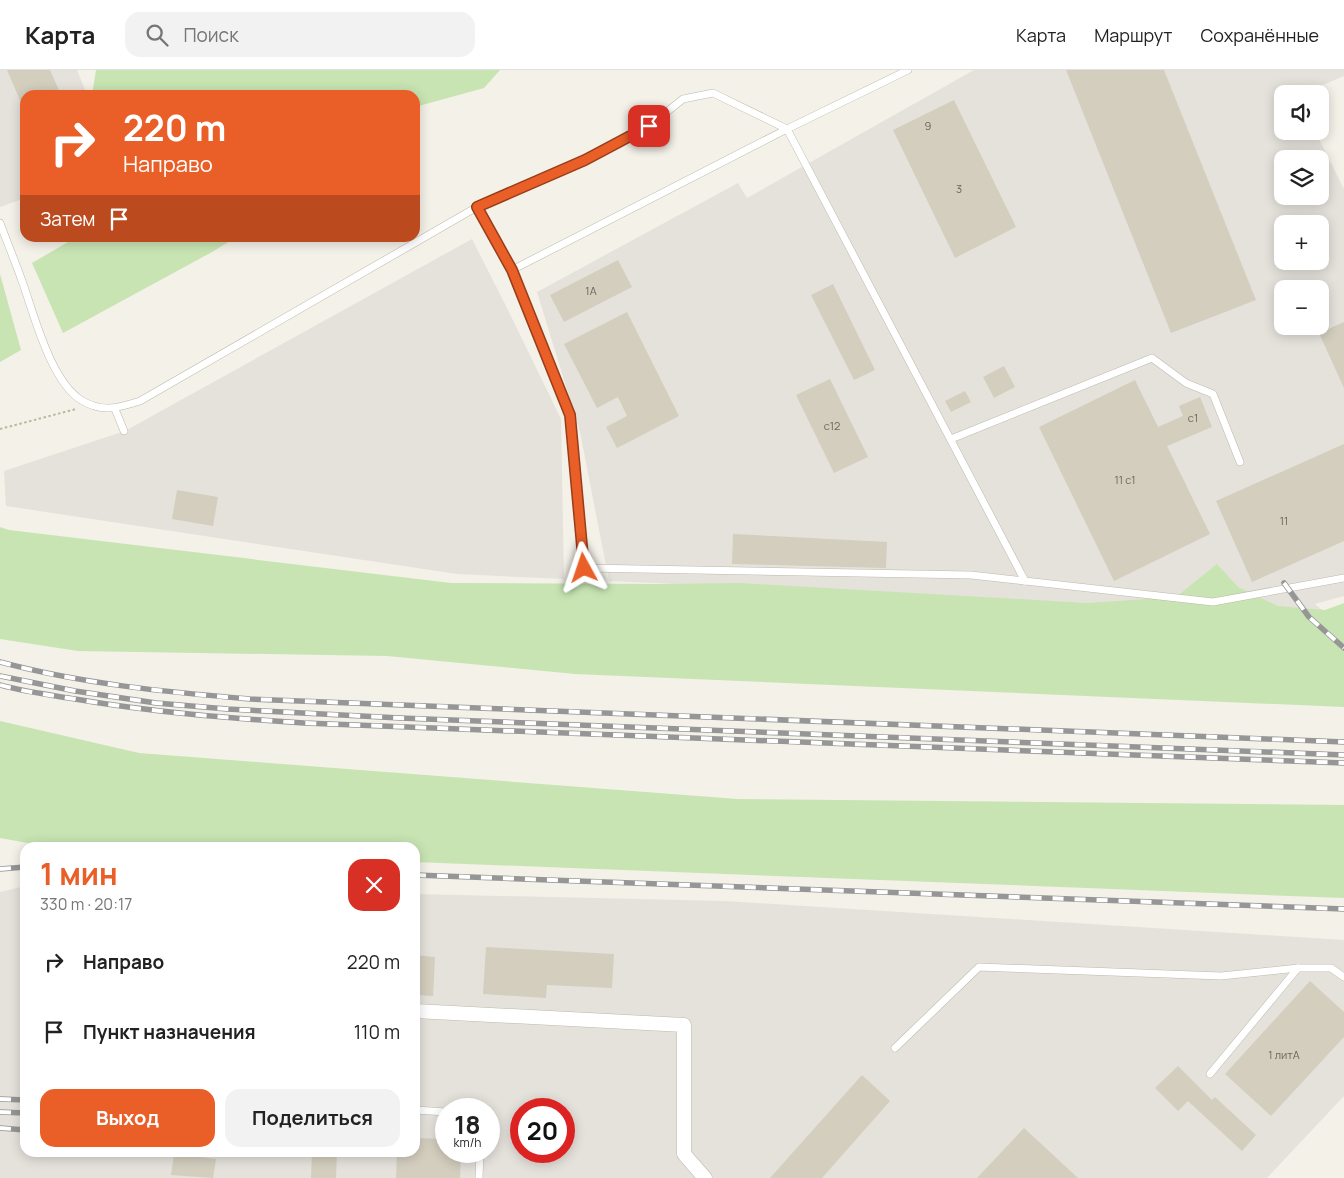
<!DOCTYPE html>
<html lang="ru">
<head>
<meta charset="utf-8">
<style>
  body { margin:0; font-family:Manrope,sans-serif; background:#f2f2f2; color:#222; height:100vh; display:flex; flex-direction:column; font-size:19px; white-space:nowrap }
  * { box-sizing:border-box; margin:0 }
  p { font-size:16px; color:#767676 }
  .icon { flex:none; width:28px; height:28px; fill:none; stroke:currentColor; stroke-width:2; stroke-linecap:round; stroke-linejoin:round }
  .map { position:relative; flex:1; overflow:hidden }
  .drawer { position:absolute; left:20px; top:772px; width:400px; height:315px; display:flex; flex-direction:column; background:#fff; border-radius:15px; box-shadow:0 2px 12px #0003 }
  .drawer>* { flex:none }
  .hud { position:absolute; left:20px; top:20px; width:400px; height:152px; border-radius:15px; box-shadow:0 2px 12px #0003; background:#ea5e27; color:#fff; overflow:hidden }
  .fabs { position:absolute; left:1274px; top:15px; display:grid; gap:10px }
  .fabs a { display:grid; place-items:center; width:55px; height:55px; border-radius:10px; background:#fff; box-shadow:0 2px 12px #0003; font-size:25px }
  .speed { position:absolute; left:435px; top:1028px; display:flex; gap:10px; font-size:25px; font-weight:700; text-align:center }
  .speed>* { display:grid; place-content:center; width:65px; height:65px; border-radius:50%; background:#fff; box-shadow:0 2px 12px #0003; line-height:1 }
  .speed small { font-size:12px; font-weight:400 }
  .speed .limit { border:8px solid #d22; background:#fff; color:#111 }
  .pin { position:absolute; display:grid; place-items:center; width:42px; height:42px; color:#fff; margin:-21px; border-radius:10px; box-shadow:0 2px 8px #0006 }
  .me { position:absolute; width:55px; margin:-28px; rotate:355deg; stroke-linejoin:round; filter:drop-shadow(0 0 4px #0008) }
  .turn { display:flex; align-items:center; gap:18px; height:105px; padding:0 20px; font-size:22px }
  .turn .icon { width:65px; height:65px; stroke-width:2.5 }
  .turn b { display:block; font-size:35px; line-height:42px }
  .then { display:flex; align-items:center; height:48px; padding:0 20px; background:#0003; gap:10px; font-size:19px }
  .round { display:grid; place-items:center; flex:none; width:52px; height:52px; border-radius:15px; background:#f2f2f2 }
  .summary { display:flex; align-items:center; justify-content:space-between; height:85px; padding:0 20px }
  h1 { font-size:30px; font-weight:700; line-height:38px; color:#ea5e27 }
  .primary-button { display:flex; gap:10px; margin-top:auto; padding:10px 20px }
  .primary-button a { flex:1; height:58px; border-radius:15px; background:#ea5e27; color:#fff; font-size:20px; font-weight:700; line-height:58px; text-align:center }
  .primary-button a+a { background:#f2f2f2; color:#222 }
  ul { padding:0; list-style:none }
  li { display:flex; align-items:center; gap:15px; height:70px; padding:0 20px }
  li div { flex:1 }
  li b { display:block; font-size:19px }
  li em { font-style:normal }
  header { display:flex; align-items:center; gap:30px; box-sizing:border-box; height:70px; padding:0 25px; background:#fff; border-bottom:1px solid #e0e0e0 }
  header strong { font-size:24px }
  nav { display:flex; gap:28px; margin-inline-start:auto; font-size:18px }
  .search { width:350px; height:45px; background:#f2f2f2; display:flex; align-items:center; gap:12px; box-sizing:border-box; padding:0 18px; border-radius:15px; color:#767676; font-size:19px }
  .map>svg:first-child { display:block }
</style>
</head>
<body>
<header>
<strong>Карта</strong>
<div class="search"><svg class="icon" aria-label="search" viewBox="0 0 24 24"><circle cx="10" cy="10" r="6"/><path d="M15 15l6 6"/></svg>Поиск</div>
<nav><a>Карта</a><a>Маршрут</a><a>Сохранённые</a></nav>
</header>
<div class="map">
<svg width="1344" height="1108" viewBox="0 0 1344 1108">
  <rect width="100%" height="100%" fill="#f3f1e8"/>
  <g fill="#e5e2dc" fill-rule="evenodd">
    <path d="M0 0H77L87 25H25V128L0 137Z"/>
    <path d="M974 0H1344V6L1302 24H1282V61H1315L1344 119V526L1315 534 1344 559 1262 541 609 511 580 362 537 222 738 113 747 128ZM1282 89H1320V126H1282ZM1282 154H1320V191H1282ZM1282 219H1320V256H1282Z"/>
    <path d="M472 169 507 238 561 349 564 509 457 504 6 436 4 401 125 361Z"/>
    <path d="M25 816V1082H415V824L725 831 1344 870V1026L1267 1108H0V822ZM446 1039H489V1081H446ZM521 1039H564V1081H521Z"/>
  </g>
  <g fill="#c8e4b3">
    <path d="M96 0H500L484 18 415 37V25H92Z"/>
    <path d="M75 168H235L212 182 63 263 32 193Z"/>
    <path d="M0 204 21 280 0 292Z"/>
    <path d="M0 457 9 460 451 513 660 514 740 513 1088 533 1176 527 1217 494 1238 517 1278 536 1325 540 1344 533V637L575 604 387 586 78 581 0 569Z"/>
    <path d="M0 651 139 683 737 729 1344 735V828L415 792V778L50 777 0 768Z"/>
  </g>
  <g fill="#d3cebe">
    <path d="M7 0H50L61 25H25V42Z"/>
    <path d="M1066 0H1164L1256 230 1171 263Z"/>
    <path d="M954 30 1016 157 955 188 893 60Z"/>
    <path d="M618 190 632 217 564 252 550 225Z"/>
    <path d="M833 214 875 300 854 310 811 225Z"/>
    <path d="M627 242 679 346 617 378 606 357 627 346 618 327 597 338 564 274Z"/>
    <path d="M1344 252V318L1319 263Z"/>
    <path d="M1004 296 1015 317 994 328 983 307Z"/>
    <path d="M830 309 868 387 834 403 796 325Z"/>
    <path d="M1135 310 1158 357 1183 346 1179 336 1200 327 1212 357 1167 376 1210 464 1114 511 1039 357Z"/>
    <path d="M965 321 971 332 951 342 945 331Z"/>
    <path d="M1344 374V471L1252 512 1216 431Z"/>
    <path d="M177 420 218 427 213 456 172 449Z"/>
    <path d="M733 464 887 472 886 498 732 494Z"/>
    <path d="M486 877 614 884 612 918 547 915 546 928 483 924Z"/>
    <path d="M415 885 435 887 433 926 415 925Z"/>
    <path d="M1310 911 1344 942V967L1271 1046 1225 1004Z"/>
    <path d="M1178 996 1212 1030 1215 1027 1256 1065 1242 1081 1188 1031 1178 1041 1155 1018Z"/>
    <path d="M862 1005 890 1031 822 1108H770Z"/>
    <path d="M1024 1058 1078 1108H977Z"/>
    <path d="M415 1068 446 1069V1081H461L460 1108H396L397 1082H415Z"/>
    <path d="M312 1082H337L336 1108H311Z"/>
    <path d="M174 1084 216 1089 213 1108 171 1105Z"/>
  </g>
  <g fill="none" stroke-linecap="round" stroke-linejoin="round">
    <g stroke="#bdb9ab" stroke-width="8">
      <g id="lane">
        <path d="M787 59 512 200 570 345 584 498 971 505 1213 532 1344 508"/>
        <path d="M785 60 908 0"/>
        <path d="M477 137 585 90 649 56 683 29 713 23 787 59 1025 511"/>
        <path d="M0 153C7 172 15 191 22 211 34 244 50 310 81 330 102 343 118 338 140 331L477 137 512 200"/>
        <path d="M115 339 124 361"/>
        <path d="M951 369 1152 288 1186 313 1213 324 1240 392"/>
        <path d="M895 978 979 897 1221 906 1298 898"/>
        <path d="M1210 1004 1298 898H1331L1344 907"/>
        <path d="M415 1040 446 1042"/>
        <path d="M479 1108 480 1081"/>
      </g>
    </g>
    <g stroke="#bdb9ab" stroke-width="15">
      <path id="street" d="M415 941 684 955V1084L705 1108"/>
    </g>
    <path stroke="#beb79d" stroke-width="2" stroke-dasharray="2.5 2.5" stroke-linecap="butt" d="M0 359 76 339"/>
    <use href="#lane" stroke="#fff" stroke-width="7"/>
    <use href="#street" stroke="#fff" stroke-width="14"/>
    <g stroke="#969696" stroke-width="5.5">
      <g id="rail">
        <path d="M1284 513 1309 547 1344 578"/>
        <path d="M0 592C82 614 166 622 250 629L1344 672"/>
        <path d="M0 606 75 621 156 633 227 639 400 648 1344 685"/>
        <path d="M0 615C25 622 50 625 75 629 151 642 227 648 304 653L1344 693"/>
        <path d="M0 799 25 797"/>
        <path d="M415 805 1344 839"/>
        <path d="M0 1029 25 1030"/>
        <path d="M0 1042 25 1043"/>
        <path d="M0 1058 25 1060"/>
      </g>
    </g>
    <use href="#rail" stroke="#fff" stroke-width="4" stroke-dasharray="11" stroke-linecap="butt"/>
  </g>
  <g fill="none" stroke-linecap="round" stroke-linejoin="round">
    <g stroke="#983d19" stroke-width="12">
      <path id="route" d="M584 498 570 345 512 200 477 137 585 90 649 56"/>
    </g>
    <use href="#route" stroke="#ea5e27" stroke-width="9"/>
  </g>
  <g text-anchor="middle" stroke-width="4" stroke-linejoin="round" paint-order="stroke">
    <g font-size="11" fill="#686559">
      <text x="928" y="60">9</text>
      <text x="959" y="123">3</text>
      <text x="591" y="225">1А</text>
      <text x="1193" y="352">с1</text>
      <text x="832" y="360">с12</text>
      <text x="1125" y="414">11 с1</text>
      <text x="1284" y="455">11</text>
      <text x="1284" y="989">1 литА</text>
    </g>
  </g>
</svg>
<div class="fabs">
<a><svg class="icon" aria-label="sound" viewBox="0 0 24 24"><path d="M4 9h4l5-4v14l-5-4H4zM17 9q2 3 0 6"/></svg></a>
<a><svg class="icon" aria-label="layers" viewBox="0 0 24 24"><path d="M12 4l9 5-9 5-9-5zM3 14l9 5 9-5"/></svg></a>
<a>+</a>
<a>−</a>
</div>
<div class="speed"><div>18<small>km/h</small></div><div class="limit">20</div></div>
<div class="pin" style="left:649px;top:56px;background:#d93025"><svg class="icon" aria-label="arrive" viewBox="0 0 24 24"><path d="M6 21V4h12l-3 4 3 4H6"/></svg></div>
<svg class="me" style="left:584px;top:498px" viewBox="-20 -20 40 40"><path d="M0-17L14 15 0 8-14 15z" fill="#ea5e27" stroke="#fff" stroke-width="4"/></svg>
<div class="hud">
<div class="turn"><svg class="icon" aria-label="right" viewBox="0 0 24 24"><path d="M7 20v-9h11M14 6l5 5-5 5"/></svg><div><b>220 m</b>Направо</div></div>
<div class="then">Затем<svg class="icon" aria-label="arrive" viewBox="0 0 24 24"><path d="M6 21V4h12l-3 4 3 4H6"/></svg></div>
</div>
<section class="drawer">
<div class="summary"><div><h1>1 мин</h1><p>330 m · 20:17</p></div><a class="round" style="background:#d93025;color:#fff"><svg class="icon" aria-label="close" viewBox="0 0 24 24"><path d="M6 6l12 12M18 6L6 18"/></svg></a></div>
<ul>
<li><svg class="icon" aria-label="right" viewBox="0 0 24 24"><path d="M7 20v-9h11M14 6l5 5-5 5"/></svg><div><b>Направо</b></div><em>220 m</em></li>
<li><svg class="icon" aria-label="arrive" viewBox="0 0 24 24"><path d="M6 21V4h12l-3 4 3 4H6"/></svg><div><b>Пункт назначения</b></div><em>110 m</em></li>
</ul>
<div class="primary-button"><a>Выход</a><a>Поделиться</a></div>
</section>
</div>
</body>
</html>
